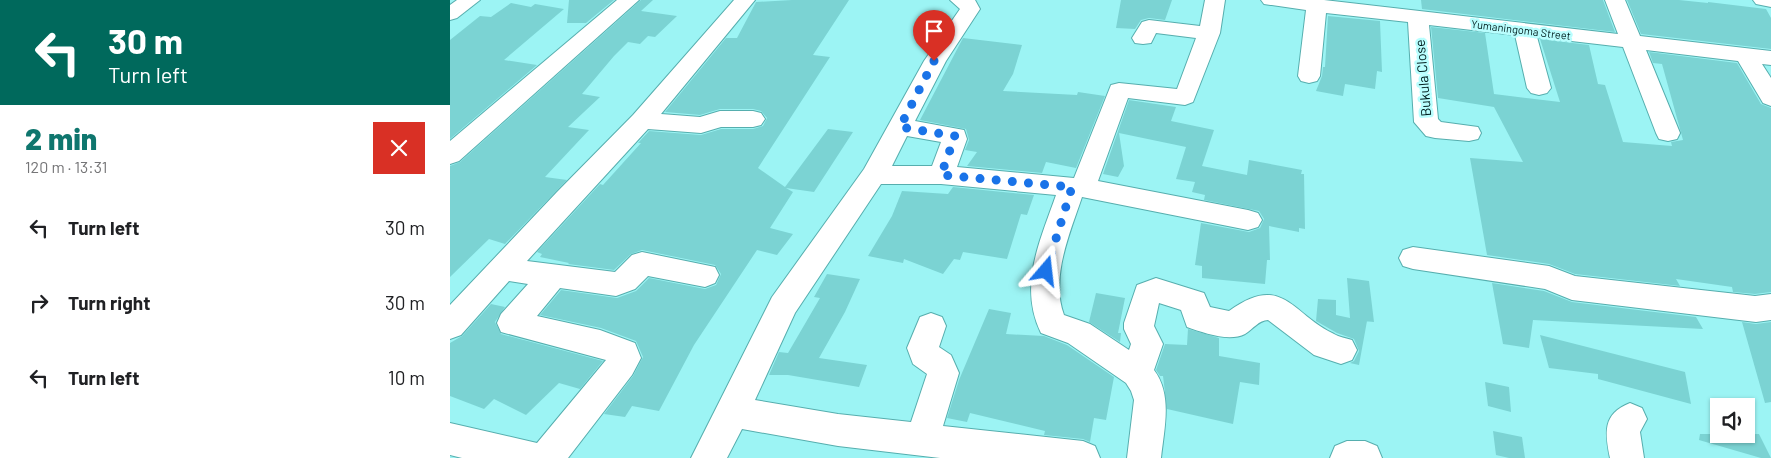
<!DOCTYPE html>
<html lang="en">
<head>
<meta charset="utf-8">
<style>
  body { margin:0; font-family:Barlow,sans-serif; background:#f2f2f2; color:#202124; height:100vh; display:flex; flex-direction:column; font-size:19px; white-space:nowrap }
  * { box-sizing:border-box; margin:0 }
  p { font-size:16px; color:#757577 }
  .icon { flex:none; width:28px; height:28px; fill:none; stroke:currentColor; stroke-width:2; stroke-linecap:round; stroke-linejoin:round }
  .map { position:relative; flex:1; overflow:hidden }
  .sheet { display:flex; flex-direction:column; background:#fff; width:450px }
  .sheet>* { flex:none }
  .hud { background:#00695c; color:#fff; overflow:hidden }
  .fabs { position:absolute; left:1260px; top:398px; display:grid; gap:10px }
  .fabs a { display:grid; place-items:center; width:45px; height:45px; border-radius:0px; background:#fff; box-shadow:0 1px 4px #0004; font-size:25px }
  .pin { position:absolute; display:grid; place-items:center; width:42px; height:42px; color:#fff; margin:-51px -21px; border-radius:50% 50% 50% 0; rotate:-45deg; box-shadow:0 0 5px #0007 }
  .pin .icon { rotate:45deg }
  .me { position:absolute; width:55px; margin:-28px; rotate:17deg; stroke-linejoin:round; filter:drop-shadow(0 0 4px #0008) }
  .turn { display:flex; align-items:center; gap:18px; height:105px; padding:0 25px; font-size:22px }
  .turn .icon { width:65px; height:65px; stroke-width:2.5 }
  .turn b { display:block; font-size:35px; line-height:42px }
  .round { display:grid; place-items:center; flex:none; width:52px; height:52px; border-radius:0px; background:#f2f2f2 }
  .head { display:flex; align-items:center; justify-content:space-between; height:85px; padding:0 25px }
  h1 { font-size:30px; font-weight:800; line-height:38px; color:#0f766e }
  ul { padding:0; list-style:none }
  li { display:flex; align-items:center; gap:15px; height:75px; padding:0 25px }
  li div { flex:1 }
  li b { display:block; font-size:19px }
  li em { font-style:normal }
  main { display:flex; flex:1; min-height:0 }
  .map>svg:first-child { display:block }
</style>
</head>
<body>
<main>
<section class="sheet">
<div class="hud">
<div class="turn"><svg class="icon" aria-label="left" viewBox="0 0 24 24"><path d="M17 20v-9H6M10 6l-5 5 5 5"/></svg><div><b>30 m</b>Turn left</div></div>
</div>
<div class="head"><div><h1>2 min</h1><p>120 m · 13:31</p></div><a class="round" style="background:#d93025;color:#fff"><svg class="icon" aria-label="close" viewBox="0 0 24 24"><path d="M6 6l12 12M18 6L6 18"/></svg></a></div>
<ul>
<li><svg class="icon" aria-label="left" viewBox="0 0 24 24"><path d="M17 20v-9H6M10 6l-5 5 5 5"/></svg><div><b>Turn left</b></div><em>30 m</em></li>
<li><svg class="icon" aria-label="right" viewBox="0 0 24 24"><path d="M7 20v-9h11M14 6l5 5-5 5"/></svg><div><b>Turn right</b></div><em>30 m</em></li>
<li><svg class="icon" aria-label="left" viewBox="0 0 24 24"><path d="M17 20v-9H6M10 6l-5 5 5 5"/></svg><div><b>Turn left</b></div><em>10 m</em></li>
</ul>
</section>
<div class="map">
<svg width="1321" height="458" viewBox="0 0 1321 458">
  <rect width="100%" height="100%" fill="#9cf4f4"/>
  <g fill="#7bd3d3">
    <path d="M119 0H164L136 23H117Z"/>
    <path d="M191 0H203L191 11 227 16 205 37 198 36 190 44 178 42 164 56 132 94 150 97 118 127 139 130 95 177 117 180 55 244 39 239 0 277V166L10 162Z"/>
    <path d="M342 0H399L363 55 380 57 308 168 335 187 378 129 403 132 364 192 336 188 343 192 320 228 343 234 327 255 307 250 244 345 209 411 182 406 175 417 154 414 183 376 193 357 186 341 151 328 90 315 111 290 167 298 186 291 199 278 255 289 266 285 271 274 265 265 192 250 181 254 164 270 118 264 119 263 90 257 92 254 87 252 150 184 153 185 191 143H188L199 131 251 135 271 129H303L313 126 317 118 311 111 303 109H270L250 115 215 112 276 38H287L306 2Z"/>
    <path d="M671 0H722L715 20 699 18 691 20 685 29 666 28Z"/>
    <path d="M971 0H1153L1165 32 972 9Z"/>
    <path d="M1177 0H1229L1258 3V2L1316 9 1321 18V49L1191 34Z"/>
    <path d="M61 3 81 7 85 4 114 9 54 60 87 65 0 139V40L30 16 41 17Z"/>
    <path d="M878 16 930 21 932 72 927 71 925 89 895 84 893 96 866 91 872 76 873 67H875Z"/>
    <path d="M981 27 1035 33 1044 94 1110 102 1090 39 1139 45 1148 84 1155 85 1173 142 1222 146 1221 142 1233 140 1212 64 1203 63 1199 52 1287 63 1311 104 1321 108V292L1305 294 1283 292 1282 287 1226 279 1230 286 1125 274 1099 264 1037 255 1020 158 1073 162 1044 107 988 98Z"/>
    <path d="M513 38 572 45 563 74 553 91 627 95 628 92 655 96 626 168 596 162 592 173 517 166 527 152 515 150 519 140 516 129 470 120Z"/>
    <path d="M679 100 726 107 721 121 764 130 752 166 797 175 799 160 852 170 851 174H854L855 229 849 228V232L819 226 820 260H817L815 284 752 278V266L745 265 751 223 799 232 810 228 814 219 809 211 754 200 755 195 742 192 745 182 726 179 736 147 669 133 674 166 668 177 653 174Z"/>
    <path d="M503 187 584 195 577 215 571 214 557 259 513 252 510 260 504 259 493 274 454 259 453 263 418 256 442 216 452 191 498 194Z"/>
    <path d="M377 274 410 279 395 312 369 358 417 365 409 387 338 375H319L329 352 338 353 370 298 364 297Z"/>
    <path d="M897 278 919 281 924 322 913 321H917L909 365 900 363 904 361 909 351 904 339 887 333 866 321 868 299 886 300V315L900 318Z"/>
    <path d="M1042 283 1094 291 1122 302 1246 317 1253 329 1083 320 1079 348 1053 344Z"/>
    <path d="M646 293 675 298 668 333H671L670 342 639 322Z"/>
    <path d="M41 304 55 307 45 322 51 334 153 361 130 389 109 383 76 415 44 399 34 409 0 396V343L12 336Z"/>
    <path d="M539 309 561 313 556 334 594 336 617 345 664 377 656 420 644 418 640 442 633 439 594 435 595 431 520 413 517 422 497 418 509 380Z"/>
    <path d="M1292 322 1306 324 1321 322V402L1315 403Z"/>
    <path d="M738 329 769 338V356L810 363 809 385 790 382 783 424 717 409 713 376H710L706 370 715 344 737 345Z"/>
    <path d="M1090 335 1235 372 1241 404 1148 379V374L1099 368Z"/>
    <path d="M1035 382 1059 387 1061 412 1038 406Z"/>
    <path d="M1043 431 1072 437 1075 458H1059L1046 455Z"/>
    <path d="M1250 434H1309L1321 458H1311L1249 440Z"/>
  </g>
  <g fill="none" stroke-linecap="round" stroke-linejoin="round">
    <g stroke="#56aeae" stroke-width="2">
      <g id="street">
        <path d="M7 0H30L7 18 0 20V5Z"/>
        <path d="M167 0H189L9 161 0 164V141Z"/>
        <path d="M284 0H305L211 114 250 117 270 111H303L311 113 315 119 311 125 303 127H271L251 133 198 129 77 261 165 272 182 255 192 252 265 267 269 275 265 283 255 287 198 276 185 289 166 296 110 288 87 316 150 330 185 343 191 358 182 375 118 458H12L0 455V423L87 443 156 360 51 332 47 323 51 314 78 284 59 281 11 335 0 339V305L107 192 183 115Z"/>
        <path d="M500 0H525L530 9 496 61 465 121 514 130 517 139 507 167 624 178 661 85 669 83 727 89 746 38 706 33 701 43 693 44 685 43 682 38 692 22 699 20 750 26 755 0H775L770 33 743 102 735 105 678 98 648 181 798 210 808 213 812 220 808 227 798 230 632 197C620 233 600 278 614 315L640 324 679 350 681 344 674 329V323L687 285 706 278 754 293 760 307 779 311C833 272 841 314 884 334 889 337 896 338 902 340L907 350 902 360 891 364 864 355 818 320C809 320 803 329 795 334 779 342 754 333 737 327L731 310 709 303 704 326 713 344 704 370C723 395 714 429 711 458H677L684 400 681 391 676 383 618 343 591 333C568 286 590 241 606 195L491 184H431L345 313 305 400 388 414 461 422 477 374 463 364 457 348 470 317 481 313 492 317 496 326 489 347 501 355 509 373 493 426 633 441 645 446 650 458H490L388 446 292 429 277 458H241L322 297 414 169 474 61 510 9ZM457 136 491 142 482 166H442Z"/>
        <path d="M811 0H874L1168 34 1155 0H1175L1190 36 1321 51V65L1312 64 1321 78V106L1313 103 1288 61 1196 50 1230 133 1227 139 1218 141 1209 139 1206 133 1173 47 1087 37 1101 88 1097 93 1089 95 1081 93 1077 88 1065 35 979 25 988 119 991 122 1028 127 1031 133 1028 139 1019 141 985 138 976 136 964 122 958 22 876 13 870 76 867 81 859 83 851 81 848 76 856 10 814 4Z"/>
        <path d="M1303 0H1321V7L1306 4Z"/>
        <path d="M963 247 1099 266 1125 276 1305 296 1321 294V320L1306 322 1122 300 1095 289 963 269 953 266 949 258 953 250Z"/>
        <path d="M1180 403 1192 408 1197 419 1190 432 1194 458H1160C1155 433 1152 414 1180 403Z"/>
        <path d="M897 441H915L927 446 932 458H880L885 446Z"/>
      </g>
    </g>
    <use href="#street" fill="#fff" fill-rule="evenodd"/>
  </g>
  <g fill="none" stroke-linecap="round" stroke-linejoin="round">
    <path stroke="#1a73e8" stroke-width="9" stroke-dasharray="0 16.2" d="M484 61 450 127 505 136 491 175 622 187 596 271"/>
  </g>
  <g text-anchor="middle" stroke-width="5" stroke-linejoin="round" paint-order="stroke">
    <g font-size="11" fill="#011d1d" stroke="#b9fefe">
      <text transform="translate(1071 30) rotate(7)" y="4">Yumaningoma Street</text>
    </g>
    <g font-size="14" fill="#011d1d" stroke="#b9fefe">
      <text transform="translate(973 78) rotate(-95)" y="5">Bukula Close</text>
    </g>
  </g>
</svg>
<div class="fabs">
<a><svg class="icon" aria-label="sound" viewBox="0 0 24 24"><path d="M4 9h4l5-4v14l-5-4H4zM17 9q2 3 0 6"/></svg></a>
</div>
<div class="pin" style="left:484px;top:61px;background:#d93025"><svg class="icon" aria-label="arrive" viewBox="0 0 24 24"><path d="M6 21V4h12l-3 4 3 4H6"/></svg></div>
<svg class="me" style="left:596px;top:271px" viewBox="-20 -20 40 40"><path d="M0-17L14 15 0 8-14 15z" fill="#1a73e8" stroke="#fff" stroke-width="4"/></svg>
</div>
</main>
</body>
</html>
